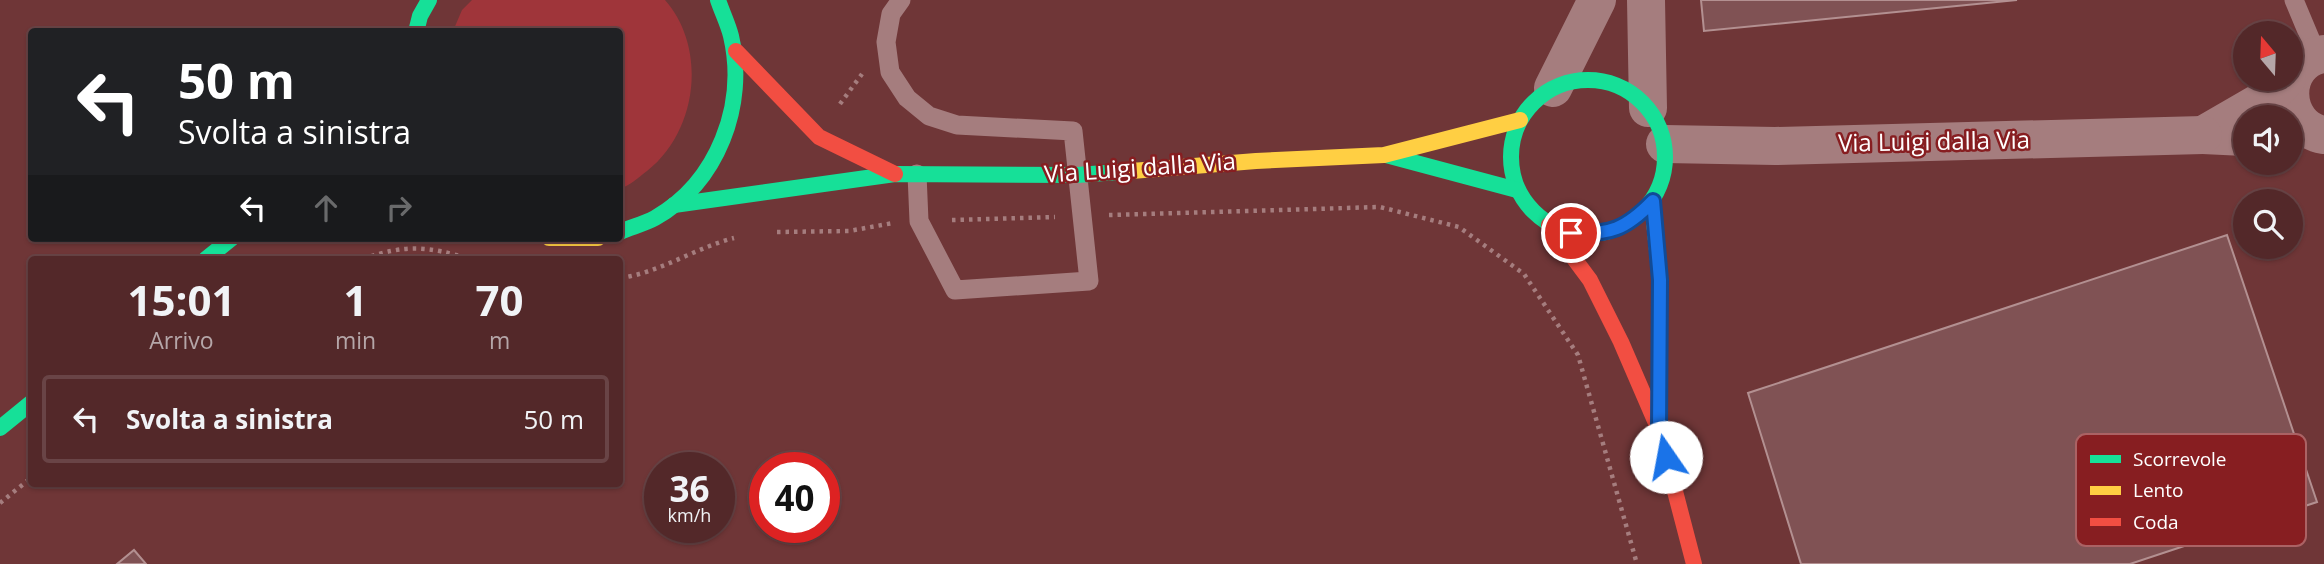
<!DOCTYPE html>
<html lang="it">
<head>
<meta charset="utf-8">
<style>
  body { margin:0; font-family:"Open Sans",sans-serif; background:#593031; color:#f1f3f6; height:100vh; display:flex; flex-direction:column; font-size:26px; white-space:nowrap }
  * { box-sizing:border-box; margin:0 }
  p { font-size:23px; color:#b5a6a8 }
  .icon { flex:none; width:38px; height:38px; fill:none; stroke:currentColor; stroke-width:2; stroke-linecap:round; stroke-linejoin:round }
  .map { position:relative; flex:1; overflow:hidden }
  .details { position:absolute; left:28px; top:256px; width:595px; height:231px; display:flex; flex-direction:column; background:#532829; border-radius:7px; box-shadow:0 2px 5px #0004,0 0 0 2px #694446 }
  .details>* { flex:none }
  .top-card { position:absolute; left:28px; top:28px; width:595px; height:214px; border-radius:7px; box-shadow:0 2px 5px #0004,0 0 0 2px #694446; background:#202124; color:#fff; overflow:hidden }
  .needle { width:46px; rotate:341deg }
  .controls { position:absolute; left:2233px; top:21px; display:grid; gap:14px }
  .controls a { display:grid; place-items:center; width:70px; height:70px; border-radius:50%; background:#532829; box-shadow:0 2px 5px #0004,0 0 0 2px #694446; font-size:35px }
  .speed { position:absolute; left:644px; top:452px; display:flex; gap:14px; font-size:35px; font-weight:700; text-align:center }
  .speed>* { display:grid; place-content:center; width:91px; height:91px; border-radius:50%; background:#532829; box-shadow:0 2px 5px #0004,0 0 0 2px #694446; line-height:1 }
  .speed small { font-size:18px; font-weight:400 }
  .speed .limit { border:10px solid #d22; background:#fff; color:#111 }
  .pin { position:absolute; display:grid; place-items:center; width:60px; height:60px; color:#fff; margin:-30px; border:4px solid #fff; border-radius:50%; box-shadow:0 2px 7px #0007 }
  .me { position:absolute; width:77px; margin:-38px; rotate:348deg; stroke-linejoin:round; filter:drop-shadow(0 0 5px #0008) }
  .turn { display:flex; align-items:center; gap:24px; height:147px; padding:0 35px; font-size:32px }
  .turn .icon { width:91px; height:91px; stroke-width:2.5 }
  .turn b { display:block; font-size:49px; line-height:60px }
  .lanes { display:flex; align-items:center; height:66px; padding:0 35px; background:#0003; justify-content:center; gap:35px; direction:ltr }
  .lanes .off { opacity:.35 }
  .eta { display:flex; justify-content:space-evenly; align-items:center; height:119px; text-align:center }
  .eta b { font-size:42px; font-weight:700; line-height:49px }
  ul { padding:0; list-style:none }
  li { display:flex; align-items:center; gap:21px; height:88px; margin:0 14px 10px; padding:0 21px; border:4px solid #694446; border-radius:7px }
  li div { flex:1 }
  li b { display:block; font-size:26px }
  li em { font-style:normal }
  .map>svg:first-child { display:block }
</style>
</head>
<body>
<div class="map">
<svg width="2324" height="564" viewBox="0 0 2324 564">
  <rect width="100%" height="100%" fill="#6f3637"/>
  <path fill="#9f353a" d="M472 0H665C708 49 697 132 647 171 638 178 630 185 620 189V32L453 31 462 10Z"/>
  <g fill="#805254" stroke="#b39091" stroke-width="2">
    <path d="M1701 0H2017L1704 31Z"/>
    <path d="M2227 235 2317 502 2130 564H1801L1748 393Z"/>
    <path d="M134 550 146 564H117Z"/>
  </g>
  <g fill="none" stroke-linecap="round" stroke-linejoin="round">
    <g stroke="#a57d7e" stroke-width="4.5" stroke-dasharray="3.5 5" stroke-linecap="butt">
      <path d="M840 104 862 74"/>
      <path d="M1109 215 1380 207 1459 227 1524 274 1578 355 1637 564"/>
      <path d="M952 220 1055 217"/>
      <path d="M777 232 849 231 893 223"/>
      <path d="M363 259C406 244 427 246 470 259"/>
      <path d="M620 278C659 273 695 248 734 238"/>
      <path d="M0 503 32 477"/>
    </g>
    <g stroke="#a57d7e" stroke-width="19">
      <path d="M901 0 891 14 886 42 890 72 907 98 929 116 957 125 1073 131 1089 281 955 290 919 221 917 174"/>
      <path d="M2294 0 2317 55"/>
    </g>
    <g stroke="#a57d7e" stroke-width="38">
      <path d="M1646 0 1648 108"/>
      <path d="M2324 54C2278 61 2280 127 2324 135"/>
      <path d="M1553 88 1597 0"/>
      <path d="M2245 137 2203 135 2267 98 2287 79"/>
      <path d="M1665 144 1775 146 2203 135"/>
    </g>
    <g stroke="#16e098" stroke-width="16">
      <path d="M416 32 420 16 429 0"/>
      <circle cx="1588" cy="157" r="77"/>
      <path d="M1386 155 1517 190"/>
      <path d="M674 205 895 174 1077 175 1119 172"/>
      <path d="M620 232C631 227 644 224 655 218 718 182 747 105 731 36 728 24 722 12 718 0"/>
      <path d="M206 259 232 238"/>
      <path d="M0 428 32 402"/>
    </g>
    <g stroke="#ffcf43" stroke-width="16">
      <path d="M1119 172 1256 161 1384 155 1520 120"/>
      <path d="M1652 201 1660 280 1659 414"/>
      <path d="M549 238H598"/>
    </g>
    <g stroke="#f24e42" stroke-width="16">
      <path d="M736 51 819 137 895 174"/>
      <path d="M1549 225 1590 280 1621 342 1659 430 1694 564"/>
    </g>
  </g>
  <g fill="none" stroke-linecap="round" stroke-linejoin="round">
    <g stroke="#114b97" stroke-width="18">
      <path id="route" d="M1571 233C1610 235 1626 229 1653 201L1660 280 1659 430 1666 457"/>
    </g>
    <use href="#route" stroke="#1a73e8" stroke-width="12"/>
  </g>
  <g text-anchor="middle" stroke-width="5" stroke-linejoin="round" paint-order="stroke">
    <g font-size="24" fill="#fff" stroke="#871e21">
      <text transform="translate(1934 142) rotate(-1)" y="8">Via Luigi dalla Via</text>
      <text transform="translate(1140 168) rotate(-4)" y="8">Via Luigi dalla Via</text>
    </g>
  </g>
  <rect x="2076" y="434" width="230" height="112" rx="10" fill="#871e21" stroke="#ab6264" stroke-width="2"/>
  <rect x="2090" y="455" width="31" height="8" fill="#16e098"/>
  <rect x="2090" y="486" width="31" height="9" fill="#ffcf43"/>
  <rect x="2090" y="518" width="31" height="8" fill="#f24e42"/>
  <g font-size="19" fill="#fff">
    <text x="2133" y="466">Scorrevole</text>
    <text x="2133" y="497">Lento</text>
    <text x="2133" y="529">Coda</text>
  </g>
</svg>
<div class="controls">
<a><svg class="needle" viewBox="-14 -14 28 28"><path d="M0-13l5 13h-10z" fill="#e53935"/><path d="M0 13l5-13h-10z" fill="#b5a6a8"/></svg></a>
<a><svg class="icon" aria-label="sound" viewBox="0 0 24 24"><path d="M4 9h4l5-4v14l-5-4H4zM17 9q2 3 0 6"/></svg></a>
<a><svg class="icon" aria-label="search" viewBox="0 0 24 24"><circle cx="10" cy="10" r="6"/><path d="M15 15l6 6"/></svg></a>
</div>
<div class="speed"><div>36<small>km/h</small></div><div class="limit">40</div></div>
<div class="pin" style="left:1571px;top:233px;background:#d93025"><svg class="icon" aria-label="arrive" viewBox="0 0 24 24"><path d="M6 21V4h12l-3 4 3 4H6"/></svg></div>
<svg class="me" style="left:1666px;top:457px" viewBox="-20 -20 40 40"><circle r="19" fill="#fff"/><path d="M0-13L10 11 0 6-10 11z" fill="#1a73e8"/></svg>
<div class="top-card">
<div class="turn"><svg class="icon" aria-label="left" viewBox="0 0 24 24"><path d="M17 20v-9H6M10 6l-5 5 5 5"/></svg><div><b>50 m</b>Svolta a sinistra</div></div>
<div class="lanes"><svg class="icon" aria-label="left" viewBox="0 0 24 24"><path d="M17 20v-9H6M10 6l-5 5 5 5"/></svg><svg class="icon off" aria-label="ahead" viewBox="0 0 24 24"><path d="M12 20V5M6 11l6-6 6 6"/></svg><svg class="icon off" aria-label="right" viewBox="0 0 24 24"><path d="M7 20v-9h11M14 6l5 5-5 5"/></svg></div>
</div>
<section class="details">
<div class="eta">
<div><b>15:01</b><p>Arrivo</p></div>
<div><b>1</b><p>min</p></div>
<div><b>70</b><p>m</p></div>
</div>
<ul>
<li><svg class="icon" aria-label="left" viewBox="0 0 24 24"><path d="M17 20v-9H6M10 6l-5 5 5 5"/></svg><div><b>Svolta a sinistra</b></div><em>50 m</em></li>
</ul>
</section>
</div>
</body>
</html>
